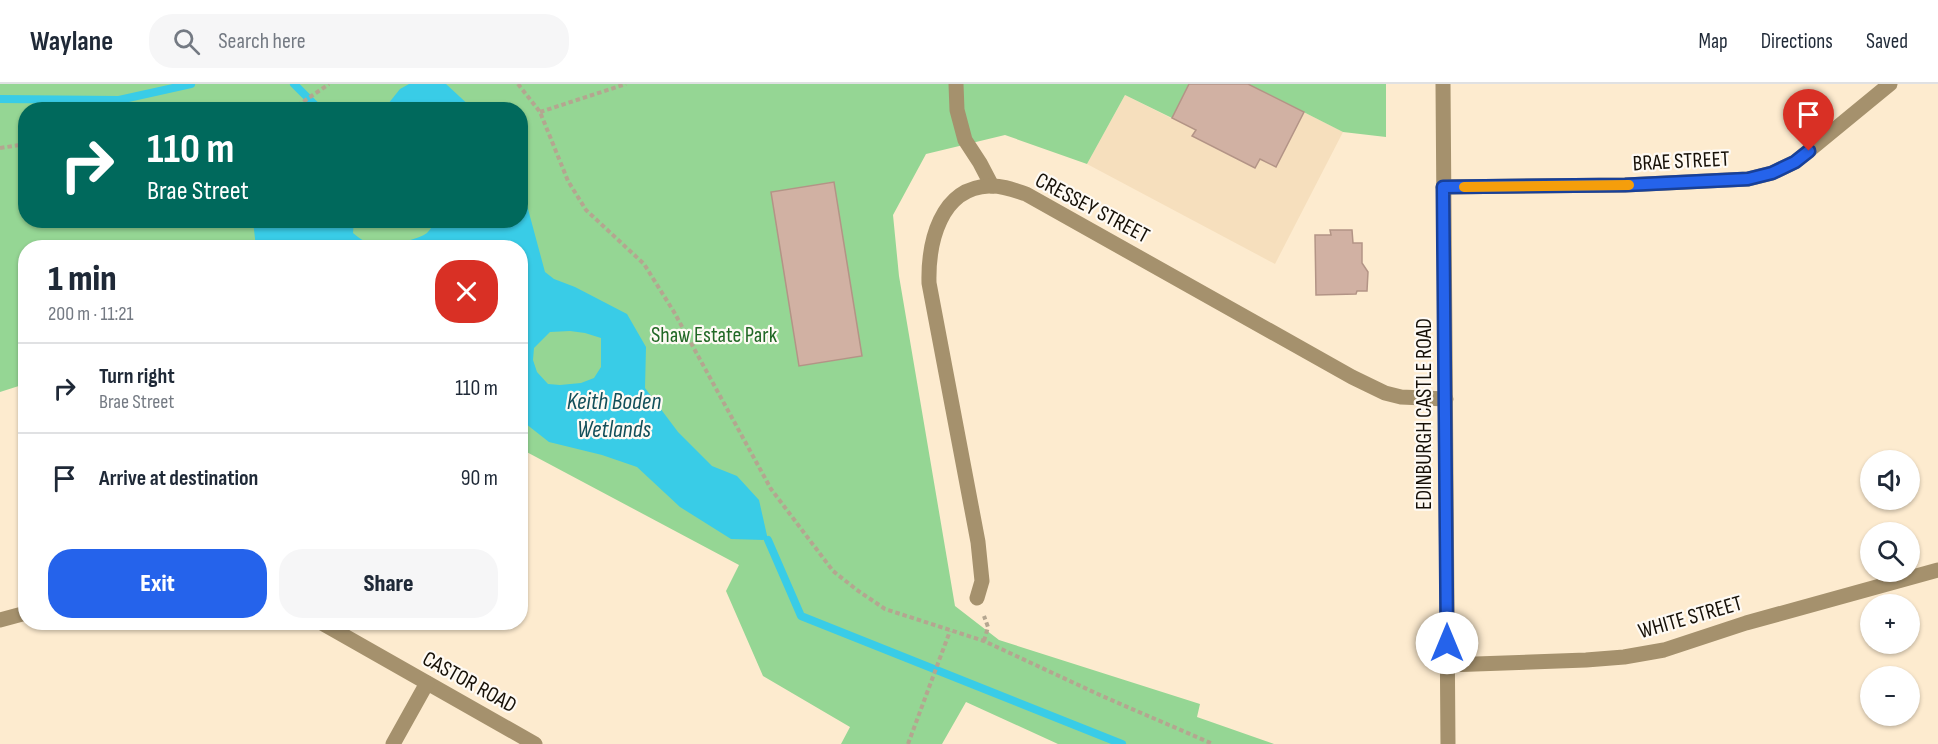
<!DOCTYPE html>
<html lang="en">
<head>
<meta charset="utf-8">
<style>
  body { margin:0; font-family:"Sofia Sans Condensed",sans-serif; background:#f6f6f7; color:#1f2937; height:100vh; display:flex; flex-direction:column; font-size:22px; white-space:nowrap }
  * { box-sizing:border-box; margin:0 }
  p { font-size:20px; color:#747a83 }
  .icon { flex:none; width:33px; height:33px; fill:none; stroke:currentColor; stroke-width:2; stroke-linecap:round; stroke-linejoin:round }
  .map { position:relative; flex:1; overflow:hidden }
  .side { position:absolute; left:18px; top:156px; width:510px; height:390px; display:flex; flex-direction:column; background:#fff; border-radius:24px; box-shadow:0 2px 4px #0004 }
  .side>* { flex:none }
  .hud { position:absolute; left:18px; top:18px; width:510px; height:126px; border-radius:24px; box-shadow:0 2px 4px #0004; background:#00695c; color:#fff; overflow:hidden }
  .buttons { position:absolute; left:1860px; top:366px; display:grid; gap:12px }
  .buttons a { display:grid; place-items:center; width:60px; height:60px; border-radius:50%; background:#fff; box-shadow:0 2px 4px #0004; font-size:30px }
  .pin { position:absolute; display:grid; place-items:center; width:51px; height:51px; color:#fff; margin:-62px -26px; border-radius:50% 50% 50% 0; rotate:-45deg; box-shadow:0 0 6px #0007 }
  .pin .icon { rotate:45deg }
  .me { position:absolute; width:66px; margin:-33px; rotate:0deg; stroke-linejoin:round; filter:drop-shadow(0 0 4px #0008) }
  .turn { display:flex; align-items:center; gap:21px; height:126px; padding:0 30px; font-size:27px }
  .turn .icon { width:78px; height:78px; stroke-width:2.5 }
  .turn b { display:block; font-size:42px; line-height:51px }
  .round { display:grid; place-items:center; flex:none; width:63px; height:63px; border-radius:24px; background:#f6f6f7 }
  .headline { display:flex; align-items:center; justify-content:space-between; height:102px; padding:0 30px }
  h1 { font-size:36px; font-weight:800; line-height:45px }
  .action { display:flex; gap:12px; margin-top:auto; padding:12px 30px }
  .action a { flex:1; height:69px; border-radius:24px; background:#2563eb; color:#fff; font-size:24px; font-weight:800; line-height:69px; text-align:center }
  .action a+a { background:#f6f6f7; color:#1f2937 }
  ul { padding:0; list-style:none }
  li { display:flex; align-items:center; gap:18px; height:90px; padding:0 30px; border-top:2px solid #e0e1e3 }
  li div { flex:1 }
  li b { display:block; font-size:22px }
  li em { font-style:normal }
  header { display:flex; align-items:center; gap:36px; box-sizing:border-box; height:84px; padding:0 30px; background:#fff; border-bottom:2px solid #e0e1e3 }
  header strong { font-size:28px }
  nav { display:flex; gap:33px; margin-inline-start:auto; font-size:21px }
  .search { width:420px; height:54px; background:#f6f6f7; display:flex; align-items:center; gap:15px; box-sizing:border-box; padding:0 21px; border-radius:24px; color:#747a83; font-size:22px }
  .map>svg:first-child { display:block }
</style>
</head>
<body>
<header>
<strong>Waylane</strong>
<div class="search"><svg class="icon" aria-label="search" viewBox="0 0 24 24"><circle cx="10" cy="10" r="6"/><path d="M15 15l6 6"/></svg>Search here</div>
<nav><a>Map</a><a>Directions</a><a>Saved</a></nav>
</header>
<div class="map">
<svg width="1938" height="660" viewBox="0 0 1938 660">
  <rect width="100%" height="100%" fill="#fdebcf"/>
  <path fill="#f6dfbd" d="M1189 0H1248L1343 48 1275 180 1087 80 1125 11 1171 34Z"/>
  <g fill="#95d694" fill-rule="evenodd">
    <path d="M0 0H1189L1172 34 1125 11 1087 80 1005 51 926 70 893 131 899 192 955 522 999 556 1200 620 1197 633 1274 660H1058L966 618 942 660H841L850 643 763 592 726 507 739 481 521 365 520 164H26L25 300 0 308ZM26 26H520V136H26Z"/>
    <path d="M1248 0H1386V53L1343 48Z"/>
  </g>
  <g fill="#39cce7" fill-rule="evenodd">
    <path d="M409 0H446L473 25H384L400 5Z"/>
    <path d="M521 99 545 188 554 195 575 203 627 230 646 263 645 304 678 348 712 382 737 392 759 416 768 456 731 455 680 423 637 383 602 371 549 358 521 336 520 164 256 163 253 137H354L353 149C357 152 361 156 365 157 380 163 415 158 427 149 431 145 433 141 435 137L520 136ZM570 247 585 249 601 254V283L594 294 581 299 560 301 548 300 537 288 533 276 534 264 550 248Z"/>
  </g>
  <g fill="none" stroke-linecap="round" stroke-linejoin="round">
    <g stroke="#39cce7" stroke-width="8">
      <path d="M294 0 320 26"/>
      <path d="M0 15 119 16 191 0"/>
      <path d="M768 456 801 532 1122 660"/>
    </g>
  </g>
  <g fill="#d1b1a3" stroke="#b39486" stroke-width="1.5">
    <path d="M1189 0H1248L1304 28 1276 83 1260 75 1255 84 1192 52 1196 46 1172 34Z"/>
    <path d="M834 98 862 272 799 282 771 108Z"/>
    <path d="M1330 146H1352L1353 159H1362V179L1368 188 1367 207H1357L1356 210 1316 211 1315 151H1331Z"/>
  </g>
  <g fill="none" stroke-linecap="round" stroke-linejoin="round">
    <g stroke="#b4a690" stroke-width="4" stroke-dasharray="4.5 3" stroke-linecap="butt">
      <path d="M518 0 540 28 568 97 586 126 644 180 674 228 771 405 833 487 857 506 885 525 984 557 1102 612 1213 660"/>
      <path d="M291 26 329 0"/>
      <path d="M540 28 626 0"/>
      <path d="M0 64 26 60"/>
      <path d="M984 557 988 543 984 532"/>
      <path d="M908 660 950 547"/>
    </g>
    <g stroke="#a5916d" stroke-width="15">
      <path d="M956 0 957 26 965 56 980 79 992 102"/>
      <path d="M1443 0 1448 660"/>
      <path d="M1443 103 1625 101 1748 95 1772 89 1795 78 1890 0"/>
      <path d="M977 514 982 497 978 458 929 199C928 159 940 104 989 102 1002 101 1014 106 1026 110L1352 293 1385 309 1401 313 1446 315"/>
      <path d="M0 536 26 529"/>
      <path d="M320 538 535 660"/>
      <path d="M1447 581 1586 576 1624 573 1664 566 1746 539 1938 486"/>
      <path d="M393 660 427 599"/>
    </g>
  </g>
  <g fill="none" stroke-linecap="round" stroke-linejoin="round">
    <g stroke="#184099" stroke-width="15">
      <path id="route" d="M1447 559 1443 103 1625 101 1748 95 1772 89 1795 78 1809 67"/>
    </g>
    <use href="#route" stroke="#2563eb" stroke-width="10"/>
    <path stroke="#f59e0b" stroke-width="10" d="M1464 103 1629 101"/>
  </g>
  <g text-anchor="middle" stroke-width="4.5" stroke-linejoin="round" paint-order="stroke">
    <g font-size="22" fill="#161007" stroke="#fefaf4">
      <text transform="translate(1681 76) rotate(-3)" y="8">BRAE STREET</text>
      <text transform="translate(1093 123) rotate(28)" y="8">CRESSEY STREET</text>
      <text transform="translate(1423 330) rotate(-90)" y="8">EDINBURGH CASTLE ROAD</text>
      <text transform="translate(1690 532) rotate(-16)" y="8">WHITE STREET</text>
      <text transform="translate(470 597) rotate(29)" y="8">CASTOR ROAD</text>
    </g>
    <g font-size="22" fill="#216825" stroke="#fefaf4">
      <text x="714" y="258">Shaw Estate Park</text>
    </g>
    <g font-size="24" font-style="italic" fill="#124f5a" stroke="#fefaf4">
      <text x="614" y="325">Keith Boden<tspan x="614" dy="28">Wetlands</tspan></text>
    </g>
  </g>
</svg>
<div class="buttons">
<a><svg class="icon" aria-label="sound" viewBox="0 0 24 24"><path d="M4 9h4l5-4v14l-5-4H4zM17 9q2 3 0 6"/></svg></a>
<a><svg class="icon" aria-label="search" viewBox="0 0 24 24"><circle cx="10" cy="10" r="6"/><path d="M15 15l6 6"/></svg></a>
<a>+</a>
<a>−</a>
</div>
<div class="pin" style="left:1809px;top:67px;background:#d93025"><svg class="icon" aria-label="arrive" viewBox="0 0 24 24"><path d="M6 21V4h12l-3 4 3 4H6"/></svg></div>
<svg class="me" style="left:1447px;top:559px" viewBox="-20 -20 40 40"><circle r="19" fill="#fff"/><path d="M0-13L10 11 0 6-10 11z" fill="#2563eb"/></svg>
<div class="hud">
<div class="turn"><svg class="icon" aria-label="right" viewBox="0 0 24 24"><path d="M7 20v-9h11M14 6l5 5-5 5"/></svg><div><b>110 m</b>Brae Street</div></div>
</div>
<section class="side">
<div class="headline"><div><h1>1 min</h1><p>200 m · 11:21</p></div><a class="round" style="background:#d93025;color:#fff"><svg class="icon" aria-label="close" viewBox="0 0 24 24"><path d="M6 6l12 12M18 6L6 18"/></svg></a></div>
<ul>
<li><svg class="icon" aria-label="right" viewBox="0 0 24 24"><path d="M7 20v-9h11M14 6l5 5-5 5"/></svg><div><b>Turn right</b><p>Brae Street</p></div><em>110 m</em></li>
<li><svg class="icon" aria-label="arrive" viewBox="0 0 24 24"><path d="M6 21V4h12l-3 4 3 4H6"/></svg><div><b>Arrive at destination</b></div><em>90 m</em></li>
</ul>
<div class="action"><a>Exit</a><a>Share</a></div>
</section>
</div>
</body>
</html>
